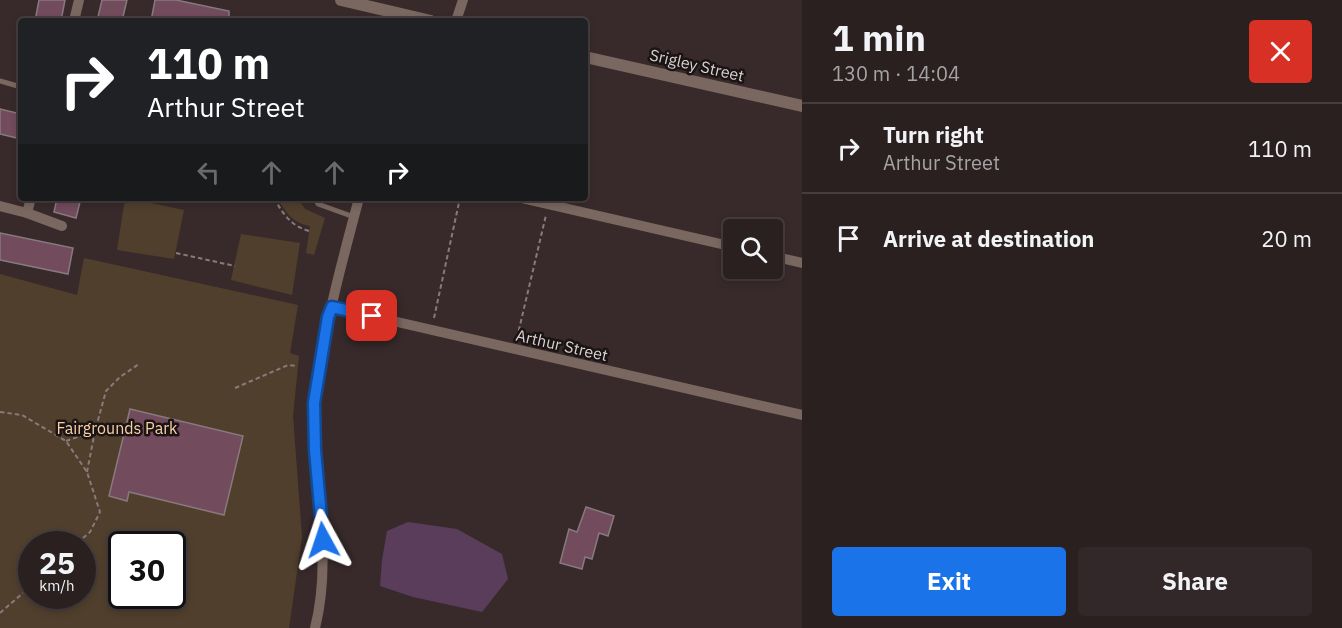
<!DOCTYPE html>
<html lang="en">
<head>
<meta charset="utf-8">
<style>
  body { margin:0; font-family:"IBM Plex Sans",sans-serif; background:#322829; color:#f1f3f6; height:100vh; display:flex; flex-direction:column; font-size:22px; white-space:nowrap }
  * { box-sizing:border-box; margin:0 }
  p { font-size:20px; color:#a5a3a5 }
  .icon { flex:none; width:33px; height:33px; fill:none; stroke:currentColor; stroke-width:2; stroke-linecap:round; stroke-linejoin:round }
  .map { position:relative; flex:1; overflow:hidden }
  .panel { display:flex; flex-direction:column; background:#2a2020; width:540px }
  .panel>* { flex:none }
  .guide { position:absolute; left:18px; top:18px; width:570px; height:183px; border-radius:6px; box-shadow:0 3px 9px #0003,0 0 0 2px #463e3e; background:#202124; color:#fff; overflow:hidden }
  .controls { position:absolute; left:723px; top:219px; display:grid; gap:12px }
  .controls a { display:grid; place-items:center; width:60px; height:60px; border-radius:6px; background:#2a2020; box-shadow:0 3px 9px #0003,0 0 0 2px #463e3e; font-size:30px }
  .speed { position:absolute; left:18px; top:531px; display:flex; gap:12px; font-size:30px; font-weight:700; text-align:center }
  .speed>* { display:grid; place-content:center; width:78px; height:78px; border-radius:50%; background:#2a2020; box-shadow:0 3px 9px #0003,0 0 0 2px #463e3e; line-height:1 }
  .speed small { font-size:15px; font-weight:400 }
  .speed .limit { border:3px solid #111; border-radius:9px; background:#fff; color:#111 }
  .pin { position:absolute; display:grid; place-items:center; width:51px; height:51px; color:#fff; margin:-26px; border-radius:12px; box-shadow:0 3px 9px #0006 }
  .me { position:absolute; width:66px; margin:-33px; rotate:355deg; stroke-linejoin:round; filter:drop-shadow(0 0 4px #0008) }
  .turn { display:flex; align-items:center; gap:21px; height:126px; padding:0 30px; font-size:27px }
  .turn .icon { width:78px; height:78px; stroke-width:2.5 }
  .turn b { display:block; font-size:42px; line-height:51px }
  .lanes { display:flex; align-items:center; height:57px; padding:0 30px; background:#0003; justify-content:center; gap:30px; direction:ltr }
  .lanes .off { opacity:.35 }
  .round { display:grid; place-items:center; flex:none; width:63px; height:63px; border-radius:6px; background:#322829 }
  .headline { display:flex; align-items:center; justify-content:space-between; height:102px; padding:0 30px }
  h1 { font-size:36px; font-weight:700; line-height:45px }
  .cta { display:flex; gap:12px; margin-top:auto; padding:12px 30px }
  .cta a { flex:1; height:69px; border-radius:6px; background:#1a73e8; color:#fff; font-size:24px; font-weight:700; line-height:69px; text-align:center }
  .cta a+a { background:#322829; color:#f1f3f6 }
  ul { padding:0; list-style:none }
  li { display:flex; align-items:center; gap:18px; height:90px; padding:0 30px; border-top:2px solid #463e3e }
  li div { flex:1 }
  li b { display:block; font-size:22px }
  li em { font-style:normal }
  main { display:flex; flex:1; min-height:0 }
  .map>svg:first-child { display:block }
</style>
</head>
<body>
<main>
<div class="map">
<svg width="802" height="628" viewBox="0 0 802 628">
  <rect width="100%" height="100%" fill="#382a2a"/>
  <g fill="#513f2d" fill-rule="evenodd">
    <path d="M128 198 184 210 174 259 117 250 124 205Z"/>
    <path d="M277 198H298L305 209 325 218 314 255 306 253 310 226C292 223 286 212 277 198Z"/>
    <path d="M241 234 300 243 292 295 231 280Z"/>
    <path d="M84 258 298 305 290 353 299 356 293 416 302 537 289 628H0V274L77 295ZM32 544H82V596H32ZM122 544H172V596H122Z"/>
  </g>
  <path fill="#593d5a" d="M408 522 457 529 502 554 508 579 482 612 413 597 380 586 382 560 387 531Z"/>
  <g fill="#724b5c" stroke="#88797f" stroke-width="1.5">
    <path d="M39 0H65L61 21H35Z"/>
    <path d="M102 0H127L122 21H97Z"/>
    <path d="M155 0H176L229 11V21H151Z"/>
    <path d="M0 109 21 114V139L0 134Z"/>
    <path d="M57 198H81L76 218 54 212Z"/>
    <path d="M0 233 73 248 68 274 0 260Z"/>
    <path d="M130 409 243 436 224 515 129 492 127 501 109 496Z"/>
    <path d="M586 507 614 516 608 536 599 533 592 559 585 557 582 569 560 563 569 529 577 532Z"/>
  </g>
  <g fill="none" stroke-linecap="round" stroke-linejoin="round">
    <g stroke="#867b7b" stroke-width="2" stroke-dasharray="4.5 3" stroke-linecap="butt">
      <path d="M274 198C283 214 291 226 309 231"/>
      <path d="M176 253 235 266"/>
      <path d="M434 318 460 198"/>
      <path d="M517 338 546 215"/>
      <path d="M235 388 288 365 296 366"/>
      <path d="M0 412 22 415 66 441 87 472 100 512 90 532 76 544"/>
      <path d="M66 441 95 431"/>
      <path d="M87 472 95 431 106 391 120 377 139 364"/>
      <path d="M0 613 32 585"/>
    </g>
    <g stroke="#796760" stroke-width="5">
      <path d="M0 81 21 87"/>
      <path d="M315 198 318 204 354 217"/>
    </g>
    <g stroke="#796760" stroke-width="10">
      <path d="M74 21 79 0"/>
      <path d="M456 21 463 0"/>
      <path d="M521 198 734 247"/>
      <path d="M0 206 27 213 62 226"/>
      <path d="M27 213 31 198"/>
      <path d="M772 256 802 263"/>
      <path d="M332 307 802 415"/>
      <path d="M315 628C334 553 311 479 314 404 315 389 319 374 321 359 330 305 345 251 359 198"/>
    </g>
    <g stroke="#796760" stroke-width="12">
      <path d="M341 0 431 21"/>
      <path d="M585 57 802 106"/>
    </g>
  </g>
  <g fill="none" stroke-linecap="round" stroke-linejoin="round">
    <g stroke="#114b97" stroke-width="15">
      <path id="route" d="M323 540 315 450 314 403 328 317 332 307 372 316"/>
    </g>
    <use href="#route" stroke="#1a73e8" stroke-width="10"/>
  </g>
  <g text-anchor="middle" stroke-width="5" stroke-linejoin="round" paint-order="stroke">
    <g font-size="16" fill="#d9d0d0" stroke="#1a1414">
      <text transform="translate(697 65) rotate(13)" y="6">Srigley Street</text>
      <text transform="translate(562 345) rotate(13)" y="6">Arthur Street</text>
    </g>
    <g font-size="16" fill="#f8d0a6" stroke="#1a1414">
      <text x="117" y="434">Fairgrounds Park</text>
    </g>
  </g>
</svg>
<div class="controls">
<a><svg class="icon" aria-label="search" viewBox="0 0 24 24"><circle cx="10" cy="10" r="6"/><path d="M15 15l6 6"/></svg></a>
</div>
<div class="speed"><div>25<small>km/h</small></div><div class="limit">30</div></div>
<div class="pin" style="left:372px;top:316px;background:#d93025"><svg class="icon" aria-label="arrive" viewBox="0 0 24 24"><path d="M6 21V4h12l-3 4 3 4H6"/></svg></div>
<svg class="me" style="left:323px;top:540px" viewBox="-20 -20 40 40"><path d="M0-17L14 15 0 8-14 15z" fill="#1a73e8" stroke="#fff" stroke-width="4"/></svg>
<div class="guide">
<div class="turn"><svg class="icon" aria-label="right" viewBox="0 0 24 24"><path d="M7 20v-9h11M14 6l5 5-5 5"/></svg><div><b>110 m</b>Arthur Street</div></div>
<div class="lanes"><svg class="icon off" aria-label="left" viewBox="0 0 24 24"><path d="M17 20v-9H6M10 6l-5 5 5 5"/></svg><svg class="icon off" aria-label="ahead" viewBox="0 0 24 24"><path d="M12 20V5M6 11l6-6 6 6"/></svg><svg class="icon off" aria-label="ahead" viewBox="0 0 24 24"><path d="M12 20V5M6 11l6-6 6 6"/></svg><svg class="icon" aria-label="right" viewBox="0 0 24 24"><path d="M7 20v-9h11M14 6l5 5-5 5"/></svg></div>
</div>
</div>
<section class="panel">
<div class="headline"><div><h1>1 min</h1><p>130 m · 14:04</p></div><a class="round" style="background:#d93025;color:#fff"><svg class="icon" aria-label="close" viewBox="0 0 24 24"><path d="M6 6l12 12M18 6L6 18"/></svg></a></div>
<ul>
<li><svg class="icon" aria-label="right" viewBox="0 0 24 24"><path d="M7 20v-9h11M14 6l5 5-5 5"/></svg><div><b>Turn right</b><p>Arthur Street</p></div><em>110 m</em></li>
<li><svg class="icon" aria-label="arrive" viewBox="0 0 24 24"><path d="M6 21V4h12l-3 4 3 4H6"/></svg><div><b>Arrive at destination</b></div><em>20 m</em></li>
</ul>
<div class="cta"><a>Exit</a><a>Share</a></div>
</section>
</main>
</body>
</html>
